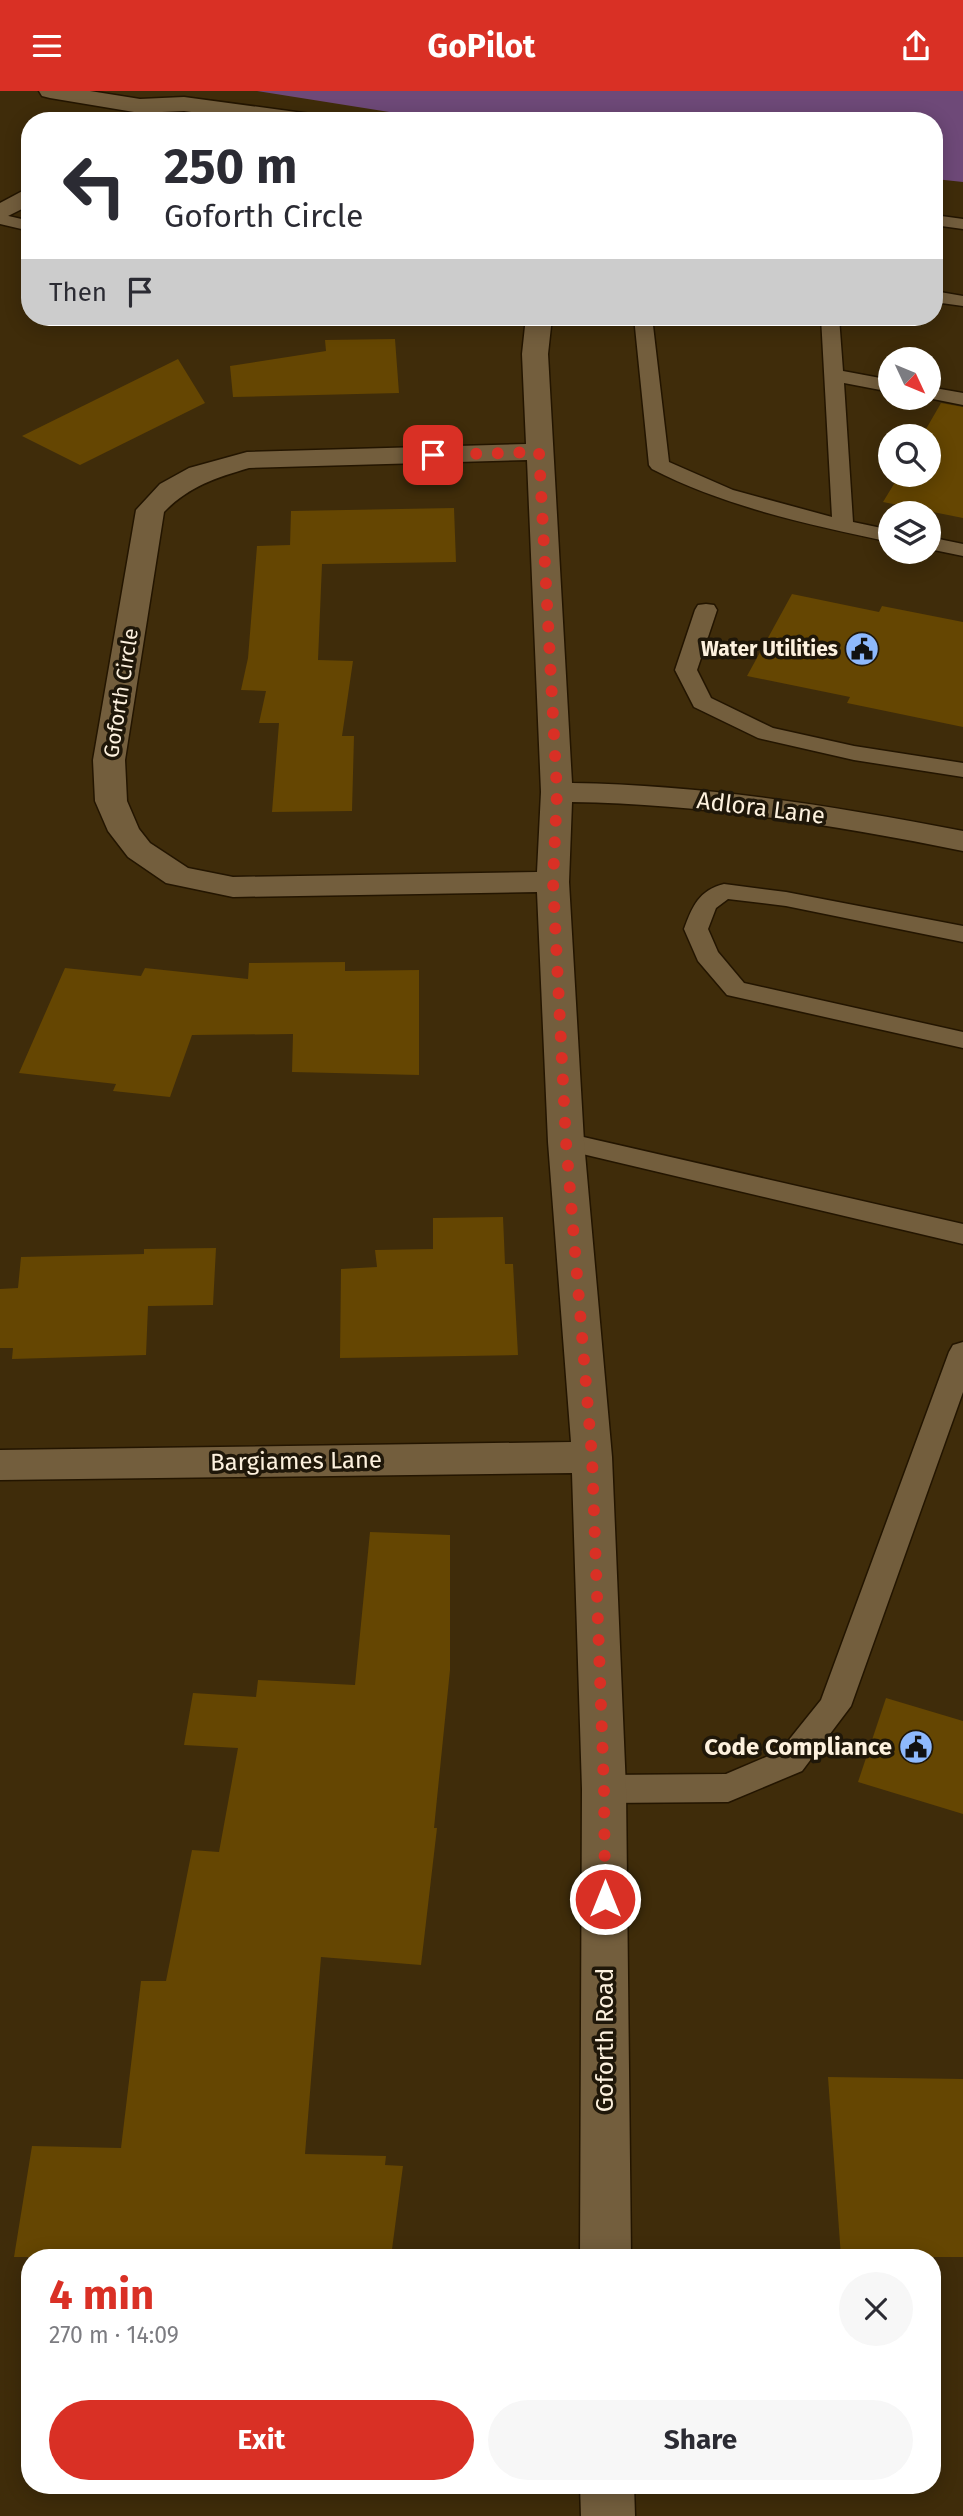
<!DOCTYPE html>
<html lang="en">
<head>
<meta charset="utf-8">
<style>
  body { margin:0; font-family:"Fira Sans",sans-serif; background:#f7f7f7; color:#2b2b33; height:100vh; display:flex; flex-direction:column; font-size:26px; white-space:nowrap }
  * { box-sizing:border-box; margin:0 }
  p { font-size:23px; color:#7c7c81 }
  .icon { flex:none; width:38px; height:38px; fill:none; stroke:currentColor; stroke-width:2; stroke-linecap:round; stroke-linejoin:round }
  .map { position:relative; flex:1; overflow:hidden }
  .panel { position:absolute; left:21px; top:2158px; width:920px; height:245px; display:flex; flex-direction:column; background:#fff; border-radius:28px; box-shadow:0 4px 18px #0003 }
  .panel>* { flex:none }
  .top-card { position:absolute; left:21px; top:21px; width:922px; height:214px; border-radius:28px; box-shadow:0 4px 18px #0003; background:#fff; color:#2b2b33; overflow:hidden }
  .needle { width:46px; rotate:134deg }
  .buttons { position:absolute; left:878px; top:256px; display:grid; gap:14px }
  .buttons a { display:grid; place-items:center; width:63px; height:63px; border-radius:50%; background:#fff; box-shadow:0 4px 18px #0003; font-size:35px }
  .pin { position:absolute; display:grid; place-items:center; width:60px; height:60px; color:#fff; margin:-30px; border-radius:14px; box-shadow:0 4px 10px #0006 }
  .me { position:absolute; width:77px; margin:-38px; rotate:0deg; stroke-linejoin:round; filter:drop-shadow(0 0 5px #0008) }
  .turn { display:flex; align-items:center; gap:24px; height:147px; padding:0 28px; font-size:32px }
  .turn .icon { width:91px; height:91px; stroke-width:2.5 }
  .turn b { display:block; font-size:49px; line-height:60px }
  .then { display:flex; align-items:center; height:66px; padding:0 28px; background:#0003; gap:14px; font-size:26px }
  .round { display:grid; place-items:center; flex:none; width:74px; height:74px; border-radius:37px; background:#f7f7f7 }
  .headline { display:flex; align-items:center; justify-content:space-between; height:119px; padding:0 28px }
  h1 { font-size:42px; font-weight:700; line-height:52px; color:#d93025 }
  .action { display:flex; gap:14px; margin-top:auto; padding:14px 28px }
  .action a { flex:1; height:80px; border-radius:42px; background:#d93025; color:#fff; font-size:28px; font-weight:700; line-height:80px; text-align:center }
  .action a+a { background:#f7f7f7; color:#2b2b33 }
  header { display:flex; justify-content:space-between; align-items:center; height:91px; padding:0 28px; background:#d93025; color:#fff; font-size:32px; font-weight:700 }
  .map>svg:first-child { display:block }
</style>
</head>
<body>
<header><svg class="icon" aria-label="menu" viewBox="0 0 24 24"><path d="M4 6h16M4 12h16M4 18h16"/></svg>GoPilot<svg class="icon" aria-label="share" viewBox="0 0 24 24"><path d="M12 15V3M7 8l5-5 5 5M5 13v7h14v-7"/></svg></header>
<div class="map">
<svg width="963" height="2425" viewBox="0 0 963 2425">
  <rect width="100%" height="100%" fill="#3f2c0a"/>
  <path fill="#6e4978" d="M257 0H963V91L935 88 934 30H446Z"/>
  <g fill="#654602">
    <path d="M395 248 399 302 233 306 230 275 326 260 325 249Z"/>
    <path d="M178 268 205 312 80 374 22 345Z"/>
    <path d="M941 312 963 316V427L883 411 900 383H929V345H922Z"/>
    <path d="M454 417 456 471 322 473 318 569 353 570 342 645H354L352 720 272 721 279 632H259L266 600 241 599 248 567 257 455 290 454 291 420Z"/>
    <path d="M792 503 879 521 882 515 963 531V636L847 612 850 606 747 585Z"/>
    <path d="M345 871V880L419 879V984L292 981 293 943 192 944 170 1006 113 1000 116 993 19 982 65 877 141 885 145 877 248 888 249 872Z"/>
    <path d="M503 1126 505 1173H513L518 1264 340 1267 341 1178 377 1176 375 1159 433 1158V1127Z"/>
    <path d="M216 1157 213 1214 148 1215 146 1264 12 1268 13 1257H0V1198L18 1197 21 1166 144 1163V1158Z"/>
    <path d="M370 1441 450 1444V1579L434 1737H437L421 1874 321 1866 305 2063 386 2065 385 2074 403 2075 391 2166H14L32 2055 121 2057 141 1890H166L192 1759 219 1761 238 1657 184 1654 193 1602 256 1606 258 1589 355 1594Z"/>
    <path d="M886 1607 963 1630V1723L858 1691Z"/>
    <path d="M828 1986 963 1988V2166H841Z"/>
  </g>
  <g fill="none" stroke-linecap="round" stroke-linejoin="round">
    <g stroke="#231500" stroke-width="3">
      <g id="service">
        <path d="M0 123 30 130V140L0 133Z"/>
        <path d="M934 124 963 128V138L934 134Z"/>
        <path d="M934 200 963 205V215L934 211Z"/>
        <path d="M634 226H652L669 371 733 399 832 426 821 226H839L843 280 891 289V301L844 292 853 431 891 439V451C810 434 726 416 652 378L649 374Z"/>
        <path d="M929 296 963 302V314L923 306H929Z"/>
        <path d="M929 446 963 453V465L929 458Z"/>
        <path d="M706 513 714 514 717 519 697 579 711 607 773 637 854 655 963 672V686L854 669 758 647 694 616 675 579 695 519 698 514Z"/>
        <path d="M724 793 786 801 963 835V851L786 815 728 808 716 817 708 838 718 861 744 892 963 941V957L727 904 698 870 684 838C692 816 699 799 724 793Z"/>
        <path d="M566 1042 963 1133V1153L557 1057 553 1051 557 1045Z"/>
        <path d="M963 1251V1301L851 1615 802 1680 728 1711 604 1712 592 1708 588 1698 592 1688 604 1684 726 1683 780 1660 821 1609 949 1261 953 1254Z"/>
      </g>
    </g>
    <g stroke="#231500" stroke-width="3">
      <g id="minor">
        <path d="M39 0H90L140 8 184 6 311 23 319 25 322 30H258L184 20 140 22 50 7 42 5Z"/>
        <path d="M30 96V114L0 129V112Z"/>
        <path d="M526 226H552L548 263 572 692C704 694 834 715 963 740V760C834 734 704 713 572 711L569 791 584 1051 612 1366 626 1698 631 2166H580L582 1698 572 1382 0 1389V1359L571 1351 548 1051 537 801 233 806 166 792 128 766 108 740 95 710 93 669 136 419 160 393 189 377 247 361 526 353 522 263ZM527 369 541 701 537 781 233 786 188 777 150 752 139 738 127 710 125 669 164 421C188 396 215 387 249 377Z"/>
        <path d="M580 2394H634L635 2425H581Z"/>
      </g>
    </g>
    <use href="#service" fill="#735e3d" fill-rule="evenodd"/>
    <use href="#minor" fill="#735e3d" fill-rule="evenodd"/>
  </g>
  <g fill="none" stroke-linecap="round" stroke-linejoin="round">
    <path stroke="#d93025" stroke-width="12" stroke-dasharray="0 21.6" d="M433 364 539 361 557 701 553 791 566 1051 592 1366 604 1698 605 1808"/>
  </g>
  <defs>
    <g id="civic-disc" transform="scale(1.75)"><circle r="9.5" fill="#8eb9fc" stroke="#1f1709"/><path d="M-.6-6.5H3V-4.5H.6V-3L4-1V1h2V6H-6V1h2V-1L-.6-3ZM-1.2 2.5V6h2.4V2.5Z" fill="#111"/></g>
  </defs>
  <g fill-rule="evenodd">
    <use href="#civic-disc" x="862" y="558"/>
    <use href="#civic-disc" x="916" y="1656"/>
  </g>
  <g text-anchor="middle" stroke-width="7" stroke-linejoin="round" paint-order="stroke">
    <g font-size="21" font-weight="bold" fill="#fdf1de" stroke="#1f1709" text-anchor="end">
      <text x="838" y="565">Water Utilities</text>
    </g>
    <g font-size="21" fill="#fdf1de" stroke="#1f1709">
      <text transform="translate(121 602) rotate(-81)" y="7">Goforth Circle</text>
    </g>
    <g font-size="24" fill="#fdf1de" stroke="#1f1709">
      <text transform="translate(761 717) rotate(7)" y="8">Adlora Lane</text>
      <text transform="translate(296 1370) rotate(-1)" y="8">Bargiames Lane</text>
      <text transform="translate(605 1949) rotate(-90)" y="8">Goforth Road</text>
    </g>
    <g font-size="24" font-weight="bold" fill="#fdf1de" stroke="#1f1709" text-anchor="end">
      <text x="892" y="1664">Code Compliance</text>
    </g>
  </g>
</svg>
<div class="buttons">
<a><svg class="needle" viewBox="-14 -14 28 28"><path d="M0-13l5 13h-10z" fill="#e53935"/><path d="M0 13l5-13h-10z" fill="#7c7c81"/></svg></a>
<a><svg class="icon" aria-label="search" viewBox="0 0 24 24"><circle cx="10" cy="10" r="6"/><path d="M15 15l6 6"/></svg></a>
<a><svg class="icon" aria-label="layers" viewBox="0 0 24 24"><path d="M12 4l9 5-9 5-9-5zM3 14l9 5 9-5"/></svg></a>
</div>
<div class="pin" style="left:433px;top:364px;background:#d93025"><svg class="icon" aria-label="arrive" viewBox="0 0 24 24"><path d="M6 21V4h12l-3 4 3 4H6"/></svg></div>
<svg class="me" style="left:605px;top:1808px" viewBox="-20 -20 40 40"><circle r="17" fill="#d93025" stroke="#fff" stroke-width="3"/><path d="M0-11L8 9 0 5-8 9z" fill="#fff"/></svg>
<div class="top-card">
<div class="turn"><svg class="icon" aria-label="left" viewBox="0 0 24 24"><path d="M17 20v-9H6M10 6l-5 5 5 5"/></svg><div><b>250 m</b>Goforth Circle</div></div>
<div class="then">Then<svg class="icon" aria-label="arrive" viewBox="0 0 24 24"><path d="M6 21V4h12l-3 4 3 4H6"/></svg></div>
</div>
<section class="panel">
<div class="headline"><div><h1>4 min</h1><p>270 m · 14:09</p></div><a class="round"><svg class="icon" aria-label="close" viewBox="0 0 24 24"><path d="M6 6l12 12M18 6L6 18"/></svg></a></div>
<div class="action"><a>Exit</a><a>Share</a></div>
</section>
</div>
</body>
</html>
